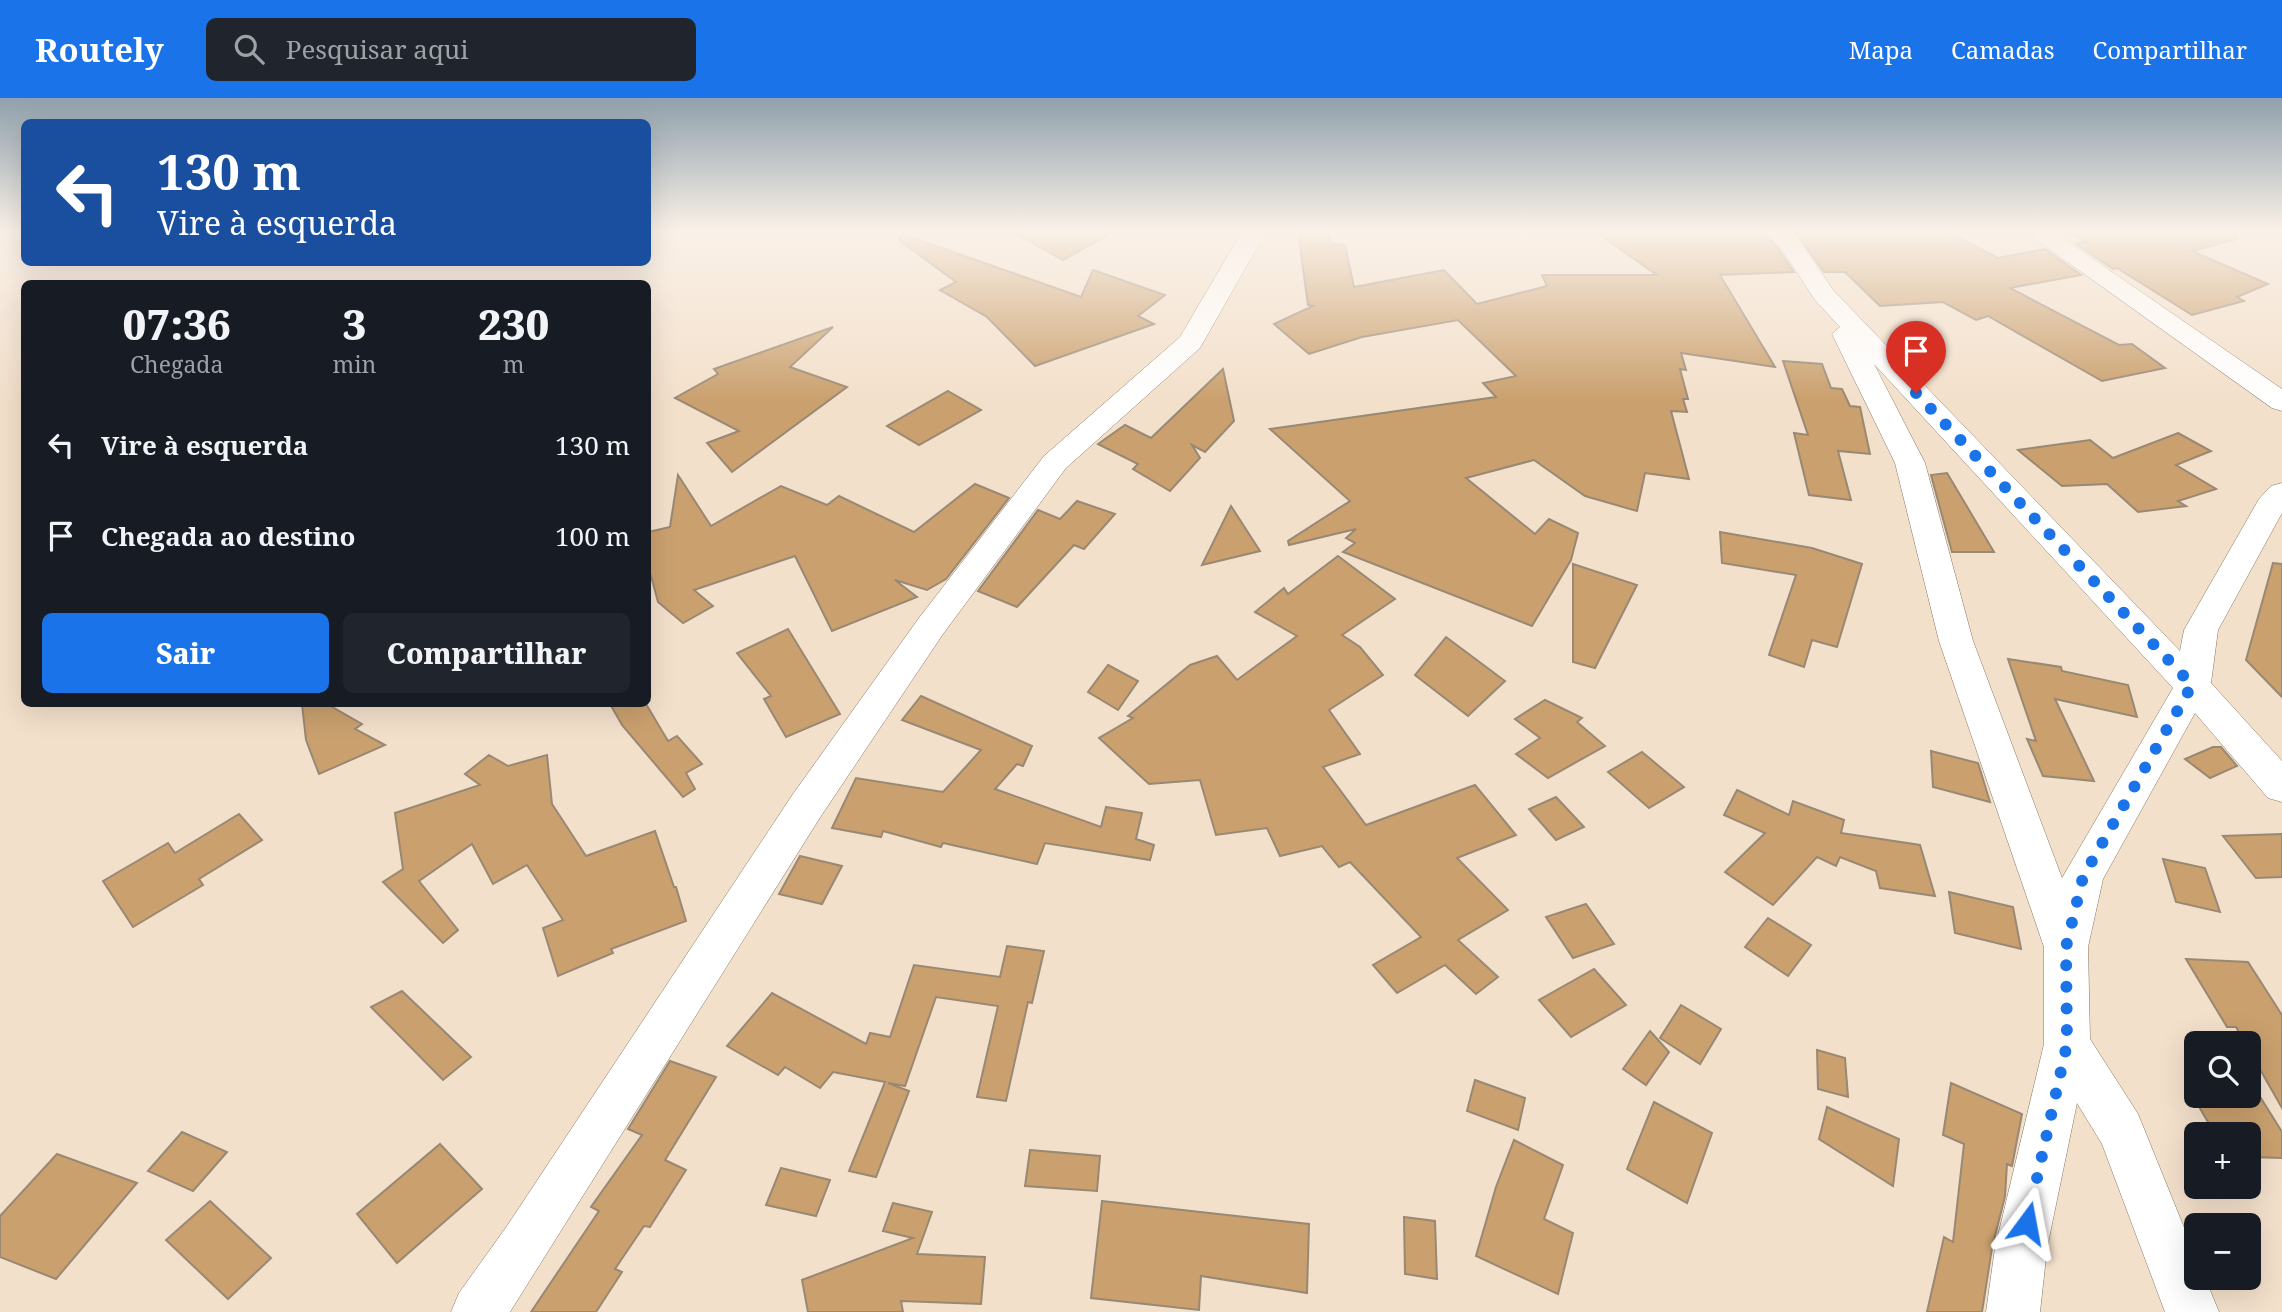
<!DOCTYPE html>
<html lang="pt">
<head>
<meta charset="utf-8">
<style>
  body { margin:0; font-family:"Noto Serif",serif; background:#20242c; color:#f1f3f6; height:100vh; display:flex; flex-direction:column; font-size:26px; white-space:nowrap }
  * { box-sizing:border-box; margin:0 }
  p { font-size:23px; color:#9ea1a6 }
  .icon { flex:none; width:38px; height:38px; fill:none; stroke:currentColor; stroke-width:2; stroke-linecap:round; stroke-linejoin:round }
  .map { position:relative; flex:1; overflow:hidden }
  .side { position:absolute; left:21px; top:182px; width:630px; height:427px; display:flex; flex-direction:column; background:#171b24; border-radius:10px; box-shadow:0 7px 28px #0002 }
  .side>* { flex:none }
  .hud { position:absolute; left:21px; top:21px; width:630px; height:147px; border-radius:10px; box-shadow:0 7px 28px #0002; background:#1a4fa0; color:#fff; overflow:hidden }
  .fabs { position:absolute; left:2184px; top:933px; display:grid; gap:14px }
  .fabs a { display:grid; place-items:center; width:77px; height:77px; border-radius:10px; background:#171b24; box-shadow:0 7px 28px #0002; font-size:35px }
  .pin { position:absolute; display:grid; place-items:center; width:60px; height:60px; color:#fff; margin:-72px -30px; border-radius:50% 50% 50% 0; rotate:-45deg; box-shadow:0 0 7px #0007 }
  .pin .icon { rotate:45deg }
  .me { position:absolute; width:77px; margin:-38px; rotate:13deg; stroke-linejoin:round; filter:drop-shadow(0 0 5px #0008) }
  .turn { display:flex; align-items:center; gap:24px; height:147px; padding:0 21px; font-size:32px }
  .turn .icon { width:91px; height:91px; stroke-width:2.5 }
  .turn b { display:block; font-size:49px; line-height:60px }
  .eta { display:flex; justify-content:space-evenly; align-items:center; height:119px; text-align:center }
  .eta b { font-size:42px; font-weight:800; line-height:49px }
  .action { display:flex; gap:14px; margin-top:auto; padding:14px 21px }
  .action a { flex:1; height:80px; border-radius:10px; background:#1a73e8; color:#fff; font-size:28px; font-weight:800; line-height:80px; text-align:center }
  .action a+a { background:#20242c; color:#f1f3f6 }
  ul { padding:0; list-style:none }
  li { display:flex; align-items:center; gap:21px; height:91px; padding:0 21px }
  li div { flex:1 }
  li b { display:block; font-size:26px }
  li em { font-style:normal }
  header { display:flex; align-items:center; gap:42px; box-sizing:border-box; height:98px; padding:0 35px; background:#1a73e8; color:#fff }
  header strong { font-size:33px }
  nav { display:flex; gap:38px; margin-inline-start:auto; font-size:24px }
  .search { width:490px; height:63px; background:#20242c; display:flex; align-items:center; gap:18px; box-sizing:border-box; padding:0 24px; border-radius:10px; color:#9ea1a6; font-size:26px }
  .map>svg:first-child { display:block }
</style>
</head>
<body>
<header>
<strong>Routely</strong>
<div class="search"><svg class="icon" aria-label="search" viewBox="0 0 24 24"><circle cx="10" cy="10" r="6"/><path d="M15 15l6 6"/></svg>Pesquisar aqui</div>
<nav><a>Mapa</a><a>Camadas</a><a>Compartilhar</a></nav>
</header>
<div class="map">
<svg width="2282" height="1214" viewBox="0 0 2282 1214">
  <rect width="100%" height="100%" fill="#f3e0cb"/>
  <g fill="#caa06e" stroke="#998874" stroke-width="2">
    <path d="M1009 132H1117L1063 162Z"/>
    <path d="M1593 132H1759L1777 149 1794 174 1720 177 1775 269 1681 255 1686 272 1680 271 1688 301H1683L1687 314 1671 313 1689 381 1645 375 1637 413 1585 398 1534 362 1466 380 1535 436 1549 421 1578 435 1571 462 1532 528 1343 454 1355 445 1346 440 1356 431 1289 447 1288 443 1350 403 1270 331 1496 299 1483 285 1516 278 1458 222 1362 239 1309 256 1274 226 1313 208 1308 207 1298 134H1329L1331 146 1345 147 1354 189 1444 172 1477 206 1547 188 1542 177H1657Z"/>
    <path d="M1794 132H1945L1998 160 2045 151 2081 177 2010 190 2119 247 2132 246 2165 270 2102 283 1988 218 1976 222 1943 204 1880 208 1845 174H1824Z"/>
    <path d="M2069 132H2236L2237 141 2192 153 2268 186 2237 199 2244 203 2192 217 2117 170 2113 171 2076 146 2085 144Z"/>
    <path d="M902 136 1081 199 1093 172 1165 197 1138 218 1154 226 1035 268 987 219 940 192 956 184 899 142Z"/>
    <path d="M833 229 790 269 847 289 732 374 707 345 739 333 675 300 718 276 714 271Z"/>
    <path d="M1783 263 1822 266 1831 290 1842 291 1850 308 1860 309 1870 356 1838 353 1851 402 1809 397 1794 335 1808 337Z"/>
    <path d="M1223 271 1234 323 1205 354 1192 347 1200 360 1170 393 1133 371 1138 366 1098 346 1125 327 1151 340Z"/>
    <path d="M948 293 981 312 919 347 887 328Z"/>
    <path d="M2178 335 2211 353 2176 367 2216 391 2178 403 2186 408 2138 414 2107 386 2062 388 2018 352 2090 342 2113 360Z"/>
    <path d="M1947 375 1994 454H1952L1931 377Z"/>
    <path d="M678 377 711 428 781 388 827 407 839 398 914 434 975 386 1009 400 946 481 927 492 895 482 917 499 832 533 795 458 694 492 713 508 683 525 658 504 648 467V434L670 429Z"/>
    <path d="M1077 403 1115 416 1084 451 1074 447 1017 509 978 493 1038 412 1060 421Z"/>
    <path d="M1231 408 1260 453 1202 467Z"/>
    <path d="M1720 434 1812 450 1862 466 1837 549 1812 542 1804 569 1769 557 1796 477 1722 465Z"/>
    <path d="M1338 458 1395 501 1342 537 1360 549 1383 577 1329 612 1360 656 1323 669 1366 727 1475 687 1516 737 1457 760 1508 812 1458 842 1498 879 1476 896 1445 867 1397 895 1373 867 1421 839 1350 764 1339 769 1322 748 1280 758 1267 730 1216 737 1200 682 1149 686 1099 640 1133 620 1128 618 1190 567 1217 558 1237 582 1297 538 1255 514 1284 490 1288 496Z"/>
    <path d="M2273 465 2282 466V599L2246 562Z"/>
    <path d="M1573 466 1637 487 1595 570 1573 564Z"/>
    <path d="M788 531 840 616 786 639 764 601 771 598 737 555Z"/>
    <path d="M1446 539 1505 583 1468 618 1415 577Z"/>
    <path d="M2008 561 2061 569 2062 573 2128 587 2137 619 2055 601 2094 683 2043 678 2027 641 2036 643Z"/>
    <path d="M1108 567 1138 583 1118 612 1088 594Z"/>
    <path d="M921 598 1032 648 1023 668 1017 666 995 691 1101 729 1106 709 1142 715 1136 741 1154 747 1150 762 1045 745 1037 766 943 745 941 749 883 733 881 739 832 730 856 680 943 694 981 652 902 622Z"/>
    <path d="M1545 602 1582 620 1577 624 1605 648 1548 680 1516 656 1540 640 1515 621Z"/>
    <path d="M302 606H327L362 626 355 631 385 647 319 676 306 642Z"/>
    <path d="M610 606H646L668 643 677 638 702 666 686 675 695 691 683 699 622 627Z"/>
    <path d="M2213 649H2221L2237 668 2210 680 2185 661Z"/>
    <path d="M1931 653 1978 665 1990 704 1933 689Z"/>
    <path d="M1642 654 1684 689 1649 710 1608 674Z"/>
    <path d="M489 657 508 668 547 657 552 706 586 758 655 733 674 789H676L686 823 611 851 613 855 558 878 543 830 563 822 527 767 493 786 472 746 419 783 458 832 443 845 383 784 403 771 395 715 480 687 465 676Z"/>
    <path d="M1737 692 1789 717 1793 703 1844 722 1841 735 1920 747 1935 798 1880 790 1876 773 1840 759 1836 768 1817 759 1773 807 1725 774 1765 735 1724 717Z"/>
    <path d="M1556 699 1584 729 1556 742 1529 711Z"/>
    <path d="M239 716 262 742 199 781 203 787 133 829 103 783 168 745 175 755Z"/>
    <path d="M2282 736V779L2256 780 2223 738Z"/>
    <path d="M800 758 842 768 822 806 779 796Z"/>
    <path d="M2163 761 2205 770 2220 814 2176 804Z"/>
    <path d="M1949 794 2013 809 2021 851 1955 835Z"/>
    <path d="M1586 806 1614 846 1573 860 1546 819Z"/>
    <path d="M1768 820 1811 847 1788 878 1745 849Z"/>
    <path d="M1007 848 1044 853 1032 905 1028 904 1006 1003 977 999 998 908 936 899 905 988 888 985 909 993 876 1079 849 1073 885 984 833 974 820 990 785 969 778 977 727 948 772 895 866 946 870 935 890 939 914 867 1000 879Z"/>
    <path d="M2186 861 2248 864 2282 917V1010L2249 952V945H2245L2236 929H2227Z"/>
    <path d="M1594 871 1626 907 1571 939 1539 902Z"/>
    <path d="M402 893 471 959 443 982 371 909Z"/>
    <path d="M1681 907 1721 931 1700 966 1660 940Z"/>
    <path d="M1650 933 1669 954 1646 987 1623 971Z"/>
    <path d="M1817 952 1845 960 1848 999 1818 991Z"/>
    <path d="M670 963 716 979 665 1062 686 1072 650 1129 644 1128 615 1171 622 1174 596 1214H531L599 1113 591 1109 642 1037 628 1031Z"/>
    <path d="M2249 981 2282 1034V1060L2249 1059V1036H2215L2198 1007 2249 1008Z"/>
    <path d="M1475 982 1525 1000 1518 1032 1467 1013Z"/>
    <path d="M1951 985 2022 1016 2012 1068 2007 1066 2005 1098 1992 1150 1982 1214H1927L1944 1139 1953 1144 1964 1046 1943 1037Z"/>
    <path d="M1654 1004 1712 1035 1687 1105 1627 1071Z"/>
    <path d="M1827 1009 1899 1041 1893 1088 1819 1041Z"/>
    <path d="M182 1034 227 1054 193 1093 148 1073Z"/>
    <path d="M1514 1042 1563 1067 1544 1121 1573 1135 1558 1196 1476 1158 1496 1089Z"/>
    <path d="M440 1046 482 1091 397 1165 357 1116Z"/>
    <path d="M1030 1052 1100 1058 1097 1093 1025 1088Z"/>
    <path d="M57 1056 137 1085 56 1181 0 1159V1118Z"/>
    <path d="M781 1070 830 1082 816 1118 766 1107Z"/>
    <path d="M210 1103 271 1160 228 1201 166 1142Z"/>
    <path d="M1102 1103 1309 1126 1307 1195 1201 1178 1199 1212 1091 1200Z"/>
    <path d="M893 1105 932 1114 917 1156 985 1159 981 1206 901 1203 903 1214H808L802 1182 913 1140 883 1133Z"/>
    <path d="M1404 1119 1435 1123 1437 1181 1405 1176Z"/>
  </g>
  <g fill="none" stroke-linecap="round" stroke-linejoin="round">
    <g stroke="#887764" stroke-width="1">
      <g id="street">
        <path d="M1243 132H1267L1200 250 1066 370 943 536 821 718 510 1214H451L459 1195 507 1128 793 696 919 520 1044 358 1180 239Z"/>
        <path d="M1762 132H1790L1796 137 1833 192 2180 553 2184 532 2259 401 2271 388 2282 385V415L2218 532 2211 585 2282 663V704L2268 700 2195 615 2103 781 2088 849 2090 941 2138 1016 2196 1159V1180H2205L2219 1214H2165L2102 1046 2077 1005 2047 1150 2040 1214H1986L1995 1150 2044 946V849L1939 543 1895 365 1832 236 1840 229 1815 202 1779 147ZM1874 266 2173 590 2062 780 1973 543 1925 365Z"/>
        <path d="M2023 132H2051L2282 291V313L2272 310Z"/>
      </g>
    </g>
    <use href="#street" fill="#fff" fill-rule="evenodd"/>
  </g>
  <linearGradient id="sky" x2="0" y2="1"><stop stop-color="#90a0ac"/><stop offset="0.44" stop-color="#faf1e8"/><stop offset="1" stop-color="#faf1e8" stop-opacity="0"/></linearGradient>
  <rect width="2282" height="302" fill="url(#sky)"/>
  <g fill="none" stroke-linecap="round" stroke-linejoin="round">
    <path stroke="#1a73e8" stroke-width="12" stroke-dasharray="0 21.6" d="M1916 295 2192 587 2083 779 2066 849 2067 946 2027 1125"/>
  </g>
</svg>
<div class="fabs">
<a><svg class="icon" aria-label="search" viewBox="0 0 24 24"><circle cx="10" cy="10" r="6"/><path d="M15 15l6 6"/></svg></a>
<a>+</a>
<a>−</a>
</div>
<div class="pin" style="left:1916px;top:295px;background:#d93025"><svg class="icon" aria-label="arrive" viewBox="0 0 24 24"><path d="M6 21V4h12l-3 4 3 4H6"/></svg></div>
<svg class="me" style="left:2027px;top:1125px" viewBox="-20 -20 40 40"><path d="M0-17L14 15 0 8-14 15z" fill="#1a73e8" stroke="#fff" stroke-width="4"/></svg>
<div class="hud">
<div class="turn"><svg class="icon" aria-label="left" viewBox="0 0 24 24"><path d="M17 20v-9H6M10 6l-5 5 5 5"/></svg><div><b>130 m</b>Vire à esquerda</div></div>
</div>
<section class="side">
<div class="eta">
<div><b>07:36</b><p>Chegada</p></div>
<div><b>3</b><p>min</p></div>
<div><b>230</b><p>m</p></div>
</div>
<ul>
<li><svg class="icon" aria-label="left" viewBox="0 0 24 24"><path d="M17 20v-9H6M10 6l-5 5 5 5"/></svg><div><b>Vire à esquerda</b></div><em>130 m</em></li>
<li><svg class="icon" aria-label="arrive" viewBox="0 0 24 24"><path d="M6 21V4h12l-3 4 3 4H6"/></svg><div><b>Chegada ao destino</b></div><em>100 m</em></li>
</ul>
<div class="action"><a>Sair</a><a>Compartilhar</a></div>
</section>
</div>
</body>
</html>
